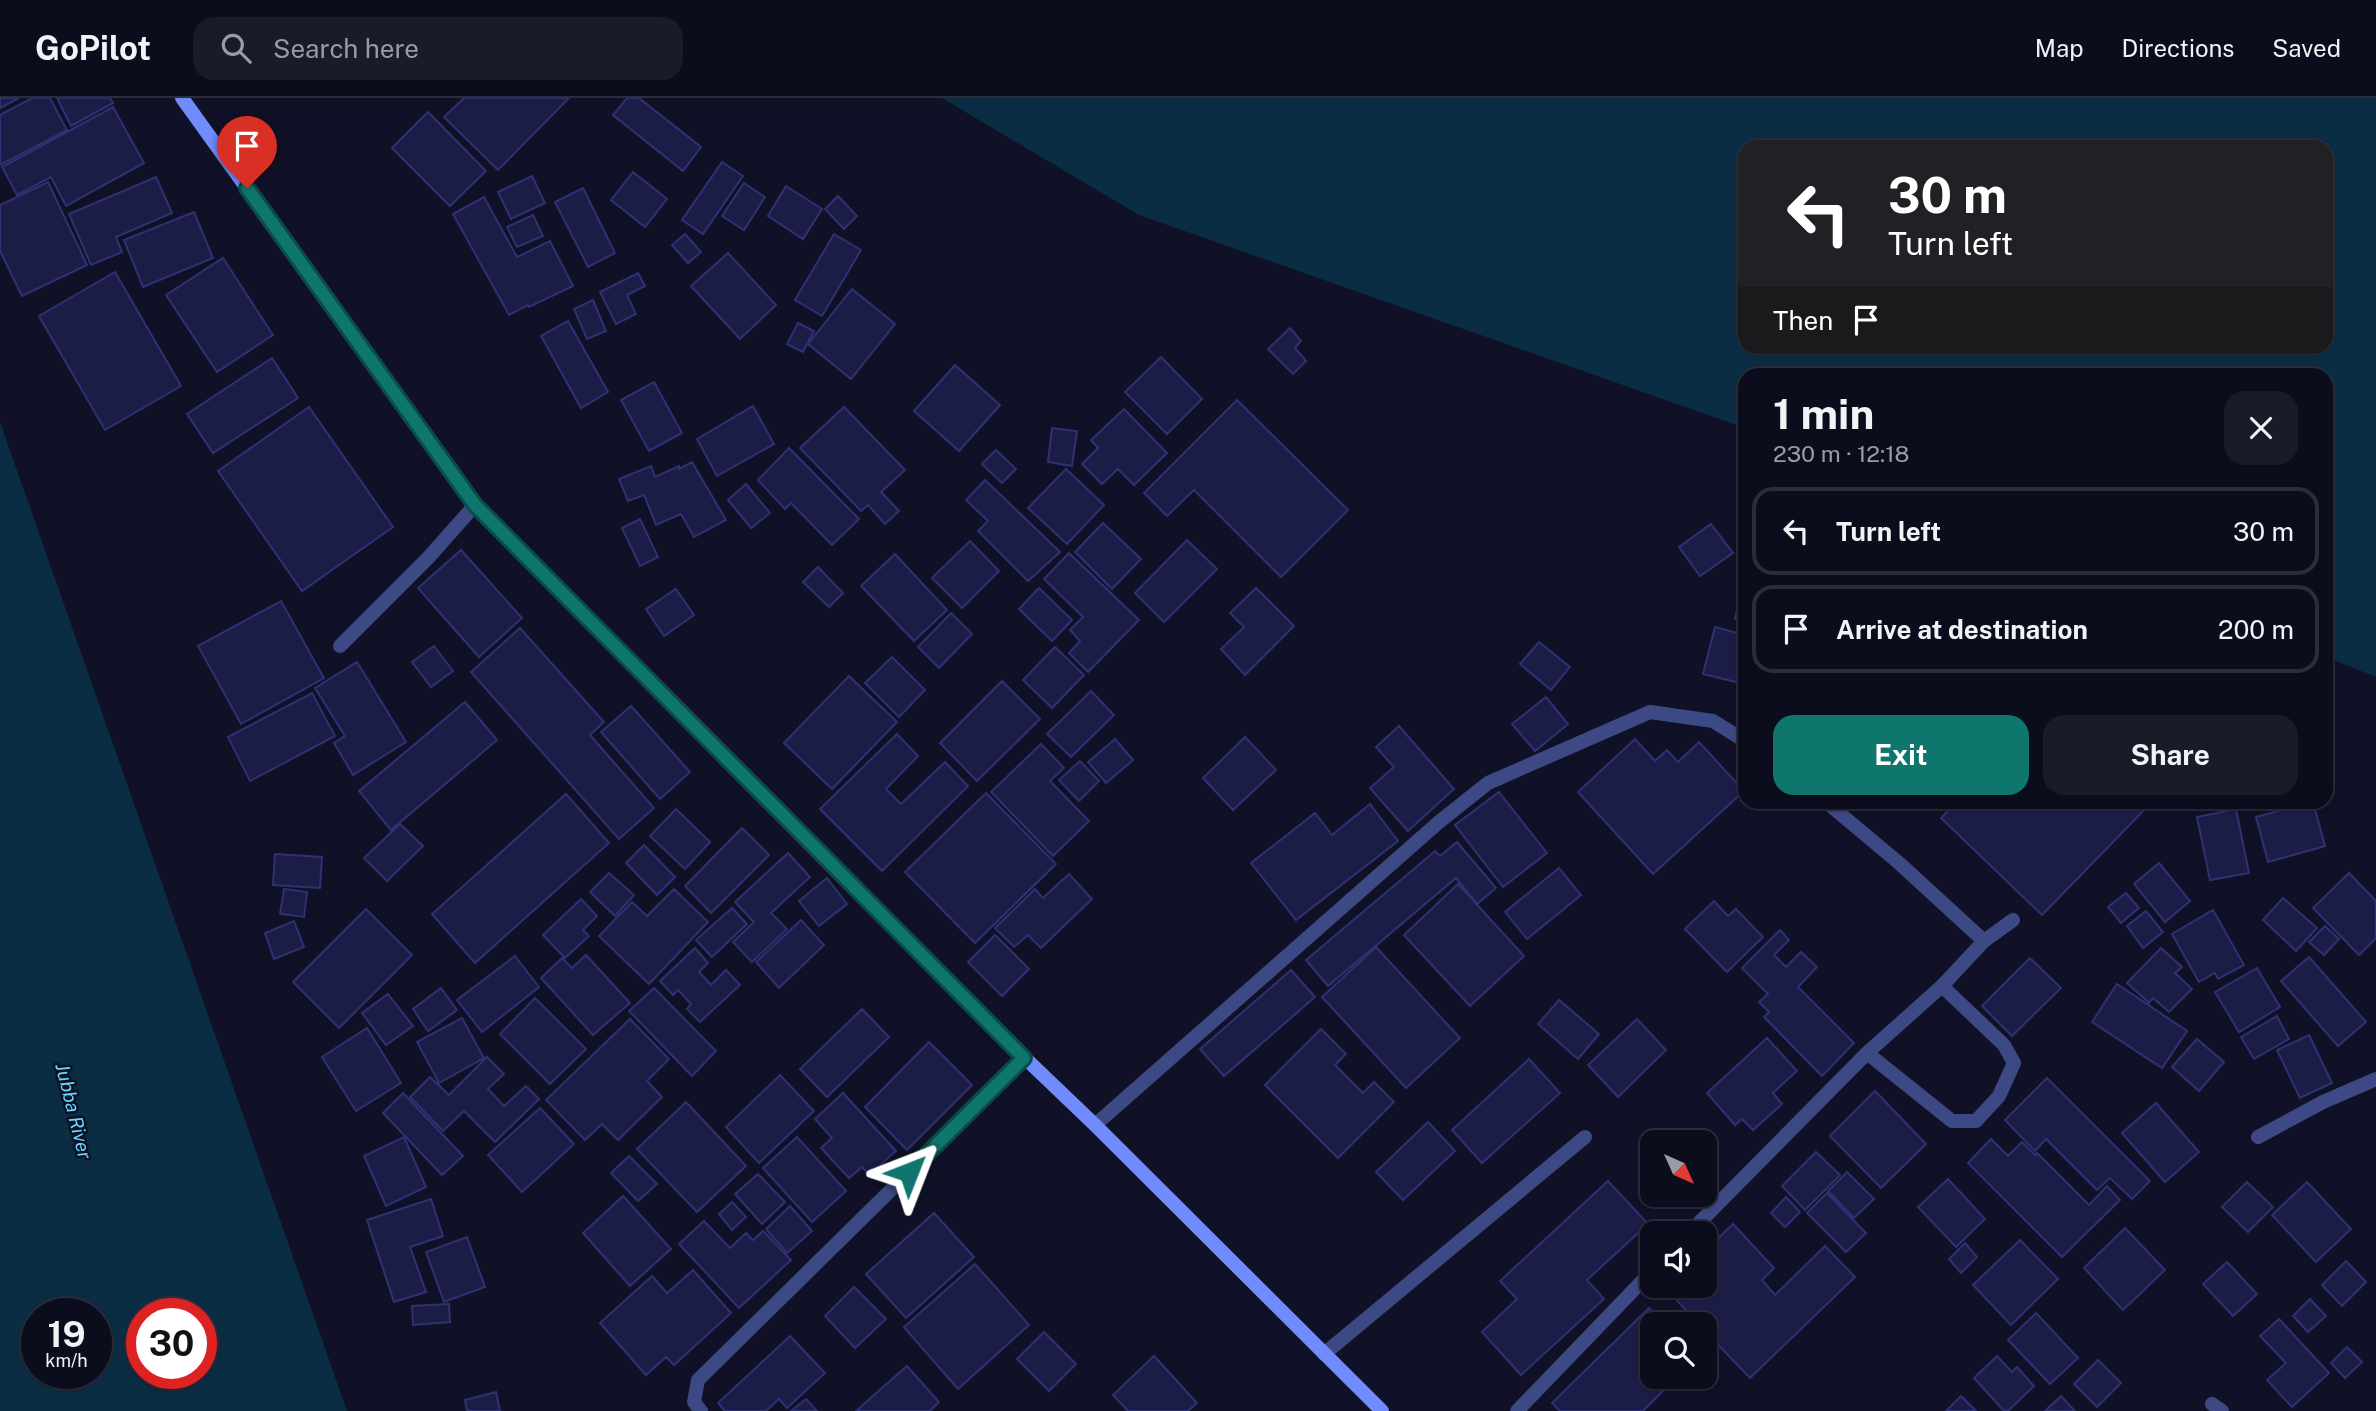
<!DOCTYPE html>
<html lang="en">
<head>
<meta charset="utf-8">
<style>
  body { margin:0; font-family:"Public Sans",sans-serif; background:#1a1b29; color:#f1f3f6; height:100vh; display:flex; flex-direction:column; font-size:26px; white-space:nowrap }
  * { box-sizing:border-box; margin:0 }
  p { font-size:23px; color:#9a9ca3 }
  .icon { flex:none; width:38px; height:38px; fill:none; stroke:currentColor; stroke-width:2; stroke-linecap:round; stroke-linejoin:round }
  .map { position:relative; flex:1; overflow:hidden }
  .panel { position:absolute; left:1738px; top:270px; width:595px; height:441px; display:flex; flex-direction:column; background:#0c0d1c; border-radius:21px; box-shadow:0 2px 5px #0004,0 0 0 2px #2c2d3b }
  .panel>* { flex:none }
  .top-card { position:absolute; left:1738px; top:42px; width:595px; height:214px; border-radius:21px; box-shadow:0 2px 5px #0004,0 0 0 2px #2c2d3b; background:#202124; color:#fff; overflow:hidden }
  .needle { width:46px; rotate:135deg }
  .buttons { position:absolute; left:1640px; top:1032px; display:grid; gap:14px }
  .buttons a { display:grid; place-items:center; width:77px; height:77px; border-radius:14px; background:#0c0d1c; box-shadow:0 2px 5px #0004,0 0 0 2px #2c2d3b; font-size:35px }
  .speed { position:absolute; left:21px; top:1200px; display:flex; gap:14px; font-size:35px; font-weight:700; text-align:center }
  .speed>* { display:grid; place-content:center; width:91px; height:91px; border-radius:50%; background:#0c0d1c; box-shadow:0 2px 5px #0004,0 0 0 2px #2c2d3b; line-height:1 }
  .speed small { font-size:18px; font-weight:400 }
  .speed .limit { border:10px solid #d22; background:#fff; color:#111 }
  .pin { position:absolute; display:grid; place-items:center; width:60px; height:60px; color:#fff; margin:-72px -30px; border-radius:50% 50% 50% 0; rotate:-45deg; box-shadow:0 0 7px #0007 }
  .pin .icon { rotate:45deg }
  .me { position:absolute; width:77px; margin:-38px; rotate:45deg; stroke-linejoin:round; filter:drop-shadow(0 0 5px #0008) }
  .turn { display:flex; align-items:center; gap:24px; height:147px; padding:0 35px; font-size:32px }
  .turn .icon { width:91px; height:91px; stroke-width:2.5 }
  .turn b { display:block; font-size:49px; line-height:60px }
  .then { display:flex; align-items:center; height:66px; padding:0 35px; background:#0003; gap:14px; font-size:26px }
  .round { display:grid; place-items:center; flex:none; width:74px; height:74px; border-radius:21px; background:#1a1b29 }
  .headline { display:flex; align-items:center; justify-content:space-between; height:119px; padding:0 35px }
  h1 { font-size:42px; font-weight:700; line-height:52px }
  .primary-button { display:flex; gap:14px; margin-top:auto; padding:14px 35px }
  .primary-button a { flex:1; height:80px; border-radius:21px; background:#0f766e; color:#fff; font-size:28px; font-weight:700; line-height:80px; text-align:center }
  .primary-button a+a { background:#1a1b29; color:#f1f3f6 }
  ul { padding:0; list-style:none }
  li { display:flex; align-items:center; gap:21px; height:88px; margin:0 14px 10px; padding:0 21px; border:4px solid #2c2d3b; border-radius:21px }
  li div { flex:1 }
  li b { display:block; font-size:26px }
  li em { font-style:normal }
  header { display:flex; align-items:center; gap:42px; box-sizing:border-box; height:98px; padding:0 35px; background:#0c0d1c; border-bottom:2px solid #2c2d3b }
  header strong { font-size:33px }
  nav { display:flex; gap:38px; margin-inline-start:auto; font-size:24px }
  .search { width:490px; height:63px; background:#1a1b29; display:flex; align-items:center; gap:18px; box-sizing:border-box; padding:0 24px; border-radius:21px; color:#9a9ca3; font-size:26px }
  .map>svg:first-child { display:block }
</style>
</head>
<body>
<header>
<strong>GoPilot</strong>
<div class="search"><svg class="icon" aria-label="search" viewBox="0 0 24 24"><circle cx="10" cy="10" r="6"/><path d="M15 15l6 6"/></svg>Search here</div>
<nav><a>Map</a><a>Directions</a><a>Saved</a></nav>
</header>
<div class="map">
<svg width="2376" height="1313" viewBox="0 0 2376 1313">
  <rect width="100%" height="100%" fill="#101126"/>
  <g fill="#0b2d44" fill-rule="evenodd">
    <path d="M942 0H2376V579L2326 559V276H1745V330L1139 117ZM1745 49H2326V248H1745Z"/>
    <path d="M0 324 347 1313H0ZM37 1216H96V1276H37ZM142 1216H201V1276H142Z"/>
  </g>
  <g fill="#1c1d47" stroke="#2f3172" stroke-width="2">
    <path d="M0 0H19L0 10Z"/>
    <path d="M32 0H50L67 32 0 67V17Z"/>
    <path d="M57 0H110L113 5 71 28Z"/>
    <path d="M464 0H569L498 72 444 19Z"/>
    <path d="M627 0H639L701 49 683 73 613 17Z"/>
    <path d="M113 9 144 65 66 108 51 79 17 97 2 69Z"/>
    <path d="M428 14 486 73 450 108 392 50Z"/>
    <path d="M722 64 743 78 703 136 682 122Z"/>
    <path d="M633 74 667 101 645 129 611 102Z"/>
    <path d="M532 78 545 105 511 121 498 94Z"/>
    <path d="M156 79 172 115 116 139 122 154 91 167 69 116Z"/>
    <path d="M48 84 87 167 22 198 0 153V107Z"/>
    <path d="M744 85 765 99 744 132 722 118Z"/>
    <path d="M786 88 822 111 803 141 768 118Z"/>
    <path d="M583 90 615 155 588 169 555 104Z"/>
    <path d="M838 98 857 118 844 131 825 111Z"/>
    <path d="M484 99 517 159 550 143 573 188 529 209 528 207 509 217 453 116Z"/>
    <path d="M194 114 213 160 143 189 124 142Z"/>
    <path d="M533 117 543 138 517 149 507 129Z"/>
    <path d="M685 136 701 154 688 165 672 147Z"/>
    <path d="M834 136 861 152 822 218 795 202Z"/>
    <path d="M728 155 776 207 740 241 691 188Z"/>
    <path d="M223 160 273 237 217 274 166 197Z"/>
    <path d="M115 174 181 288 105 332 39 218Z"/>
    <path d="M638 175 645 188 627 197 636 216 616 226 600 194Z"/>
    <path d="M852 191 895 226 851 281 808 246Z"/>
    <path d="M593 202 606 233 587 241 574 211Z"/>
    <path d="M568 223 608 294 581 310 541 238Z"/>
    <path d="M798 225 814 233 803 254 787 246Z"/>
    <path d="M1290 230 1301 243 1295 250 1306 263 1293 276 1268 251Z"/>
    <path d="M1161 259 1202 301 1167 336 1125 294Z"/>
    <path d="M272 260 298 300 213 355 187 316Z"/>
    <path d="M955 267 1000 307 959 353 914 313Z"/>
    <path d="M654 284 682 335 649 353 621 302Z"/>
    <path d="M1237 302 1348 412 1281 479 1194 392 1167 418 1144 395Z"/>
    <path d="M753 308 774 346 717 378 697 341Z"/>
    <path d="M309 309 393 429 302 493 218 373Z"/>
    <path d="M844 309 905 372 881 394 899 413 885 426 868 407 861 413 800 350Z"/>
    <path d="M1124 311 1167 355 1134 387 1118 371 1102 386 1082 366 1098 350 1091 342Z"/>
    <path d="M1052 330 1077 333 1072 368 1048 364Z"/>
    <path d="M789 350 859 421 832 447 791 405 785 411 758 382Z"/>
    <path d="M996 352 1016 371 1002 385 982 366Z"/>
    <path d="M692 364 726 422 694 439 681 416 656 427 644 397 628 403 619 381 651 368 655 379 679 368V371Z"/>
    <path d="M1066 371 1104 407 1067 446 1028 410Z"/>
    <path d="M985 382 1060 454 1028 483 978 433 988 423 966 402Z"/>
    <path d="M746 386 770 415 751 430 728 402Z"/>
    <path d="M640 421 658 459 640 468 622 430Z"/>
    <path d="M1103 425 1141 461 1112 491 1075 454Z"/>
    <path d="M1711 426 1733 455 1700 478 1679 449Z"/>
    <path d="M1187 442 1217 471 1164 524 1135 495Z"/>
    <path d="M970 443 999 473 962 510 932 480Z"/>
    <path d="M461 452 522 520 479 559 418 490Z"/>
    <path d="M1069 455 1139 522 1088 574 1069 555 1080 543 1070 532 1083 519 1044 481Z"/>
    <path d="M895 456 947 512 914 543 861 488Z"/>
    <path d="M818 469 843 495 829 509 803 484Z"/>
    <path d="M1743 486H1745V523L1735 521Z"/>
    <path d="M1039 490 1072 522 1052 543 1019 511Z"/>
    <path d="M1256 490 1294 528 1245 577 1221 551 1244 529 1230 515Z"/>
    <path d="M676 491 694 517 664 538 646 511Z"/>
    <path d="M281 503 324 580 241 626 198 548Z"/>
    <path d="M951 515 972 536 939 570 918 549Z"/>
    <path d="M1715 529 1745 537V564L1740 585 1703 576Z"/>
    <path d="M520 530 604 624 590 637 654 710 619 741 471 574Z"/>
    <path d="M1539 544 1570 569 1551 592 1520 566Z"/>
    <path d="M434 548 453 573 431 589 412 564Z"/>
    <path d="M1055 549 1084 577 1052 610 1023 582Z"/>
    <path d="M892 559 925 592 899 619 865 585Z"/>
    <path d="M357 564 406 644 353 677 334 645 345 638 315 590Z"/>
    <path d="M849 578 897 624 832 691 784 645Z"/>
    <path d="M1002 583 1040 621 977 683 940 645Z"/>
    <path d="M1091 593 1114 617 1071 659 1047 636Z"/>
    <path d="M312 595 335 638 250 683 228 639Z"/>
    <path d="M1546 599 1568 626 1535 653 1512 626Z"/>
    <path d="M465 604 497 642 391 732 359 693Z"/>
    <path d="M631 608 690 674 660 701 601 634Z"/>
    <path d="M1399 628 1454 691 1408 733 1370 690 1394 669 1376 649Z"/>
    <path d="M897 636 918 658 886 691 901 706 945 664 968 688 882 773 820 711Z"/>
    <path d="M1245 639 1276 672 1233 712 1203 680Z"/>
    <path d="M1115 641 1133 662 1106 685 1088 664Z"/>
    <path d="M1635 641 1655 663 1667 652 1678 664 1699 644 1744 693 1653 776 1578 694Z"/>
    <path d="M1041 646 1064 670 1050 683 1089 723 1053 758 991 694Z"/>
    <path d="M1080 663 1099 683 1079 703 1059 682Z"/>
    <path d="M1499 694 1547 755 1503 789 1455 727Z"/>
    <path d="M986 695 1056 766 975 845 905 774Z"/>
    <path d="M566 696 609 745 475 865 432 816Z"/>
    <path d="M1957 704H2152L2042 817 1941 720Z"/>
    <path d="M2313 704 2325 748 2268 764 2256 719Z"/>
    <path d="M1370 706 1398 743 1296 822 1251 765 1315 715 1332 737Z"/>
    <path d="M676 711 710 744 685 771 650 738Z"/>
    <path d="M2236 711 2249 775 2210 782 2197 719Z"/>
    <path d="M400 726 423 748 387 783 364 760Z"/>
    <path d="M742 730 769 757 711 815 685 788Z"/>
    <path d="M1457 744 1496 790 1477 806 1456 780 1328 888 1306 862 1435 753 1440 758Z"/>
    <path d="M644 747 675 779 657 797 626 765Z"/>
    <path d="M788 755 810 779 771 815 787 831 752 864 733 844 754 824 735 804Z"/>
    <path d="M275 756 322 759 320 790 273 787Z"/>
    <path d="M2159 765 2190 803 2165 824 2134 786Z"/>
    <path d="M1559 770 1581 797 1527 841 1505 814Z"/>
    <path d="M609 775 634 797 615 818 590 794Z"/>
    <path d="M2349 775 2376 803V840L2359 857 2313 810Z"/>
    <path d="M1069 776 1092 801 1041 850 1028 837 1014 849 995 830 1035 791 1043 800Z"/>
    <path d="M827 780 847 806 819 828 799 803Z"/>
    <path d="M1458 786 1524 858 1470 908 1404 837Z"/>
    <path d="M284 791 307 794 304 819 280 816Z"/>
    <path d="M674 791 708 824 649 886 599 838 632 804 647 818Z"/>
    <path d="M2126 795 2139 810 2121 825 2108 809Z"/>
    <path d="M2283 800 2317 830 2296 853 2263 822Z"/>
    <path d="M581 801 597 818 583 832 589 838 565 860 543 837Z"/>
    <path d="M1714 803 1728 818 1736 811 1763 839 1727 874 1685 831Z"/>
    <path d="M732 810 747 826 712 859 696 842Z"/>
    <path d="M366 811 412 857 339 930 293 884Z"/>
    <path d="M2213 812 2244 867 2218 881 2215 875 2199 884 2172 836Z"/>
    <path d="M2146 813 2163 834 2143 850 2127 828Z"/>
    <path d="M801 822 824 847 779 890 756 864Z"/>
    <path d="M294 823 304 849 274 861 265 835Z"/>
    <path d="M2325 828 2339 841 2324 857 2309 844Z"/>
    <path d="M1780 832 1789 842 1774 857 1786 869 1801 854 1817 869 1798 889 1854 945 1822 978 1764 919 1769 914 1759 904 1768 896 1742 870Z"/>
    <path d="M995 837 1029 871 1002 898 968 864Z"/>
    <path d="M1376 849 1460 940 1406 990 1322 899Z"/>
    <path d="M695 850 708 865 699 874 711 887 726 872 740 887 700 924 687 911 691 906 678 892 673 897 660 883Z"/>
    <path d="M2161 850 2182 869 2175 875 2192 891 2169 914 2153 900 2149 905 2127 885Z"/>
    <path d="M586 857 630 905 593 937 541 880 562 860 572 870Z"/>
    <path d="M515 858 539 889 482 934 457 902Z"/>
    <path d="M2309 859 2366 924 2338 948 2281 883Z"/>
    <path d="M2030 860 2061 890 2012 938 1982 908Z"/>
    <path d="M2257 870 2280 909 2239 934 2215 894Z"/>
    <path d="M1291 872 1315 899 1224 978 1200 951Z"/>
    <path d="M2117 886 2187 933 2162 970 2092 924Z"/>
    <path d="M441 890 457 912 428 933 413 911Z"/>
    <path d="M654 890 716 953 692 978 629 913Z"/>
    <path d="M388 896 413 928 386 947 362 915Z"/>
    <path d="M535 900 586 951 550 986 500 936Z"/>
    <path d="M1559 902 1599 936 1578 961 1538 926Z"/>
    <path d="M862 911 889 939 827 999 800 971Z"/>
    <path d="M2277 918 2289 941 2254 961 2241 939Z"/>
    <path d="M462 920 484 960 439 985 417 944Z"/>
    <path d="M630 921 669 961 647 983 662 999 618 1042 602 1026 585 1042 546 1002Z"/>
    <path d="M1637 921 1666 952 1618 999 1588 967Z"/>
    <path d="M367 930 401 985 356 1013 322 959Z"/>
    <path d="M1321 931 1346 956 1335 967 1363 995 1374 984 1394 1004 1338 1060 1265 987Z"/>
    <path d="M2309 937 2332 985 2300 1000 2277 952Z"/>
    <path d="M1767 940 1797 973 1773 995 1782 1006 1753 1032 1742 1021 1735 1027 1707 995Z"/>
    <path d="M2197 941 2224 964 2199 993 2172 969Z"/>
    <path d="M929 944 972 987 907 1052 865 1009Z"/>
    <path d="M487 959 504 976 488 991 504 1008 526 988 539 1001 495 1044 464 1013 443 1033 410 999 430 979 449 997Z"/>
    <path d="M1529 961 1560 995 1482 1065 1452 1032Z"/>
    <path d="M780 977 814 1013 759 1065 726 1029Z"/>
    <path d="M2047 980 2150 1083 2132 1101 2110 1080 2097 1092 2046 1041 2035 1053 2005 1022Z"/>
    <path d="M1875 993 1926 1046 1881 1090 1830 1038Z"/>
    <path d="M403 995 463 1058 442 1077 383 1015Z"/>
    <path d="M843 995 896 1053 869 1077 862 1069 849 1080 821 1050 832 1040 815 1021Z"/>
    <path d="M686 1004 746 1068 697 1114 637 1051Z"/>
    <path d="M2156 1005 2199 1054 2165 1084 2122 1035Z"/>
    <path d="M540 1010 574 1046 522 1094 488 1057Z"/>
    <path d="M1428 1024 1455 1053 1403 1102 1376 1074Z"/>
    <path d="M404 1039 426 1089 386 1108 364 1058Z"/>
    <path d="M797 1039 846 1093 812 1124 763 1070Z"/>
    <path d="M1991 1041 2008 1058 2022 1044 2035 1057 2037 1055 2089 1107 2107 1088 2120 1102 2062 1159 1968 1065Z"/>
    <path d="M1816 1054 1840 1077 1805 1112 1782 1088Z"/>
    <path d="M629 1058 657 1086 638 1103 611 1075Z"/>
    <path d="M1847 1074 1874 1101 1854 1120 1828 1093Z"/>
    <path d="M758 1076 785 1104 762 1126 735 1096Z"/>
    <path d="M1948 1081 1985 1121 1956 1149 1918 1109Z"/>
    <path d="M1608 1083 1648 1126 1587 1182 1604 1201 1521 1277 1482 1234 1517 1201 1500 1183Z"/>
    <path d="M2247 1084 2273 1109 2248 1134 2222 1109Z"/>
    <path d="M2307 1084 2351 1131 2316 1164 2272 1117Z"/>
    <path d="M1827 1095 1866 1135 1846 1154 1807 1115Z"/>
    <path d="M623 1098 671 1151 630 1188 583 1135Z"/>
    <path d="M1786 1099 1800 1114 1785 1129 1771 1115Z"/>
    <path d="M431 1101 443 1138 410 1149 426 1194 394 1204 367 1122Z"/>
    <path d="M732 1104 746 1119 732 1132 719 1116Z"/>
    <path d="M790 1108 812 1133 787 1155 766 1131Z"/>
    <path d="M934 1115 974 1159 906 1220 866 1176Z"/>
    <path d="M704 1123 730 1150 746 1135 753 1142 763 1133 791 1162 739 1210 679 1146Z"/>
    <path d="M1733 1126 1774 1170 1762 1182 1775 1197 1825 1148 1855 1179 1750 1280 1704 1232V1227H1700L1666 1191 1669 1188H1704V1154Z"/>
    <path d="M2125 1130 2165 1172 2123 1212 2084 1170Z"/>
    <path d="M467 1139 485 1189 444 1204 426 1154Z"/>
    <path d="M2020 1142 2058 1181 2011 1227 1973 1187Z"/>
    <path d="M1965 1145 1977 1159 1961 1175 1949 1161Z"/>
    <path d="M2346 1163 2366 1184 2342 1208 2322 1187Z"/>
    <path d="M2227 1164 2257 1196 2233 1218 2203 1186Z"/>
    <path d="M975 1166 1029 1227 958 1291 904 1229Z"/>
    <path d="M693 1172 731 1215 674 1267 666 1259 646 1277 600 1225 652 1178 667 1195Z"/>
    <path d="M854 1189 886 1221 855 1250 825 1218Z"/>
    <path d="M2310 1201 2326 1218 2308 1234 2293 1218Z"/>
    <path d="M449 1206 450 1224 413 1227 412 1208Z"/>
    <path d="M1649 1210 1665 1227H1652V1279H1677L1643 1313H1560L1552 1305Z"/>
    <path d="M2036 1215 2078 1260 2050 1286 2008 1242Z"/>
    <path d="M2279 1221 2329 1275 2292 1309 2267 1282 2286 1265 2260 1238Z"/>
    <path d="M1044 1234 1076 1266 1049 1293 1017 1261Z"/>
    <path d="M790 1238 825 1275 787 1310 779 1301 766 1313H725L718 1305Z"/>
    <path d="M2347 1249 2362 1264 2345 1280 2331 1265Z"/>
    <path d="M1154 1258 1197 1305 1188 1313H1128L1113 1297Z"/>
    <path d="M1997 1258 2012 1274 2017 1269 2034 1288 2008 1313H2004L1974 1280Z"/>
    <path d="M2098 1262 2121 1285 2097 1309 2074 1286Z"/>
    <path d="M907 1268 939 1304 930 1313H856Z"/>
    <path d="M496 1294 500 1313H467L465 1302Z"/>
    <path d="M1961 1298 1976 1313H1946Z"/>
    <path d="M2061 1298 2075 1313H2045Z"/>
    <path d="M806 1301 817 1313H791Z"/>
  </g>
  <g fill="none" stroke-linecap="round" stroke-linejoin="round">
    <path stroke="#3c4984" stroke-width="14" d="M340 548 428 460 475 407"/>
    <g stroke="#3c4984" stroke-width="14">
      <path d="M1826 704 1899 765 1984 843"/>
      <path d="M1867 955 1952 1023H1976L1999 998 2014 965 2004 947 1942 888"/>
      <path d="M1095 1027 1439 724 1488 685 1650 614 1713 623 1745 643"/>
      <path d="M2258 1039 2323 1004 2376 981"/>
      <path d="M1688 1136 1867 955 1942 888 1984 843 2013 822"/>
      <path d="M1324 1256 1585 1039"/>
      <path d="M2212 1306 2222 1313"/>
      <path d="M701 1313 694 1304 698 1282 1025 960"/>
      <path d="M1517 1313 1652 1173"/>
    </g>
    <path stroke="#6f8bfc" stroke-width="14" d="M182 0 475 407 1025 960 1095 1027 1382 1313"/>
  </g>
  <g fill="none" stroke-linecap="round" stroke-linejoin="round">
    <g stroke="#0a4d48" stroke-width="18">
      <path id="route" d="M247 90 475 407 1024 960 909 1074"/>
    </g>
    <use href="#route" stroke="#0f766e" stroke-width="12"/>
  </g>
  <g text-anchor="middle" stroke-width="5" stroke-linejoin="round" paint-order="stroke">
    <g font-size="19" font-style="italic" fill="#67d8fc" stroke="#101126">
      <text transform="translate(74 1013) rotate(76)" y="7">Jubba River</text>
    </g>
  </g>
</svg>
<div class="buttons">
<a><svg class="needle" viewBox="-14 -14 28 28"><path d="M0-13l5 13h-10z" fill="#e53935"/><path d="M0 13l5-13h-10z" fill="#9a9ca3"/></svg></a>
<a><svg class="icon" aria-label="sound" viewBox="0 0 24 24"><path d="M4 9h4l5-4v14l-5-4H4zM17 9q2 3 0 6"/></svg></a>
<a><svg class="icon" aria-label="search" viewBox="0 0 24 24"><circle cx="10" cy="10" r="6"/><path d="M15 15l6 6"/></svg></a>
</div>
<div class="speed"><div>19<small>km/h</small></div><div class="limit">30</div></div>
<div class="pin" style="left:247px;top:90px;background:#d93025"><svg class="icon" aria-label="arrive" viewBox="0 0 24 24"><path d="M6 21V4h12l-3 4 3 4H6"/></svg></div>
<svg class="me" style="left:909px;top:1074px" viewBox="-20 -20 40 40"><path d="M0-17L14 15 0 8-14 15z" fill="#0f766e" stroke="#fff" stroke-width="4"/></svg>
<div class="top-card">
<div class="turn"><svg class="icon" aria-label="left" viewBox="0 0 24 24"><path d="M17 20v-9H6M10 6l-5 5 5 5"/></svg><div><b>30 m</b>Turn left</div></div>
<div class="then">Then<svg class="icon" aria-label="arrive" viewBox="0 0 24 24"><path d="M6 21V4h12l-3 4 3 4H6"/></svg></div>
</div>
<section class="panel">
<div class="headline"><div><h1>1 min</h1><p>230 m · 12:18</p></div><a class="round"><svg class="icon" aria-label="close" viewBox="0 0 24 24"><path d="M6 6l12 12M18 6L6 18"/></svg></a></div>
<ul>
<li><svg class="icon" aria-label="left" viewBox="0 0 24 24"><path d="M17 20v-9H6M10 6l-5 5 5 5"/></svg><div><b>Turn left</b></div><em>30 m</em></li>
<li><svg class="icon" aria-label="arrive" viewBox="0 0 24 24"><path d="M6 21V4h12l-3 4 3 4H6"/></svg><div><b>Arrive at destination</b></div><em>200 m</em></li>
</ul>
<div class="primary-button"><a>Exit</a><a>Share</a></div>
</section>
</div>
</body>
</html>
